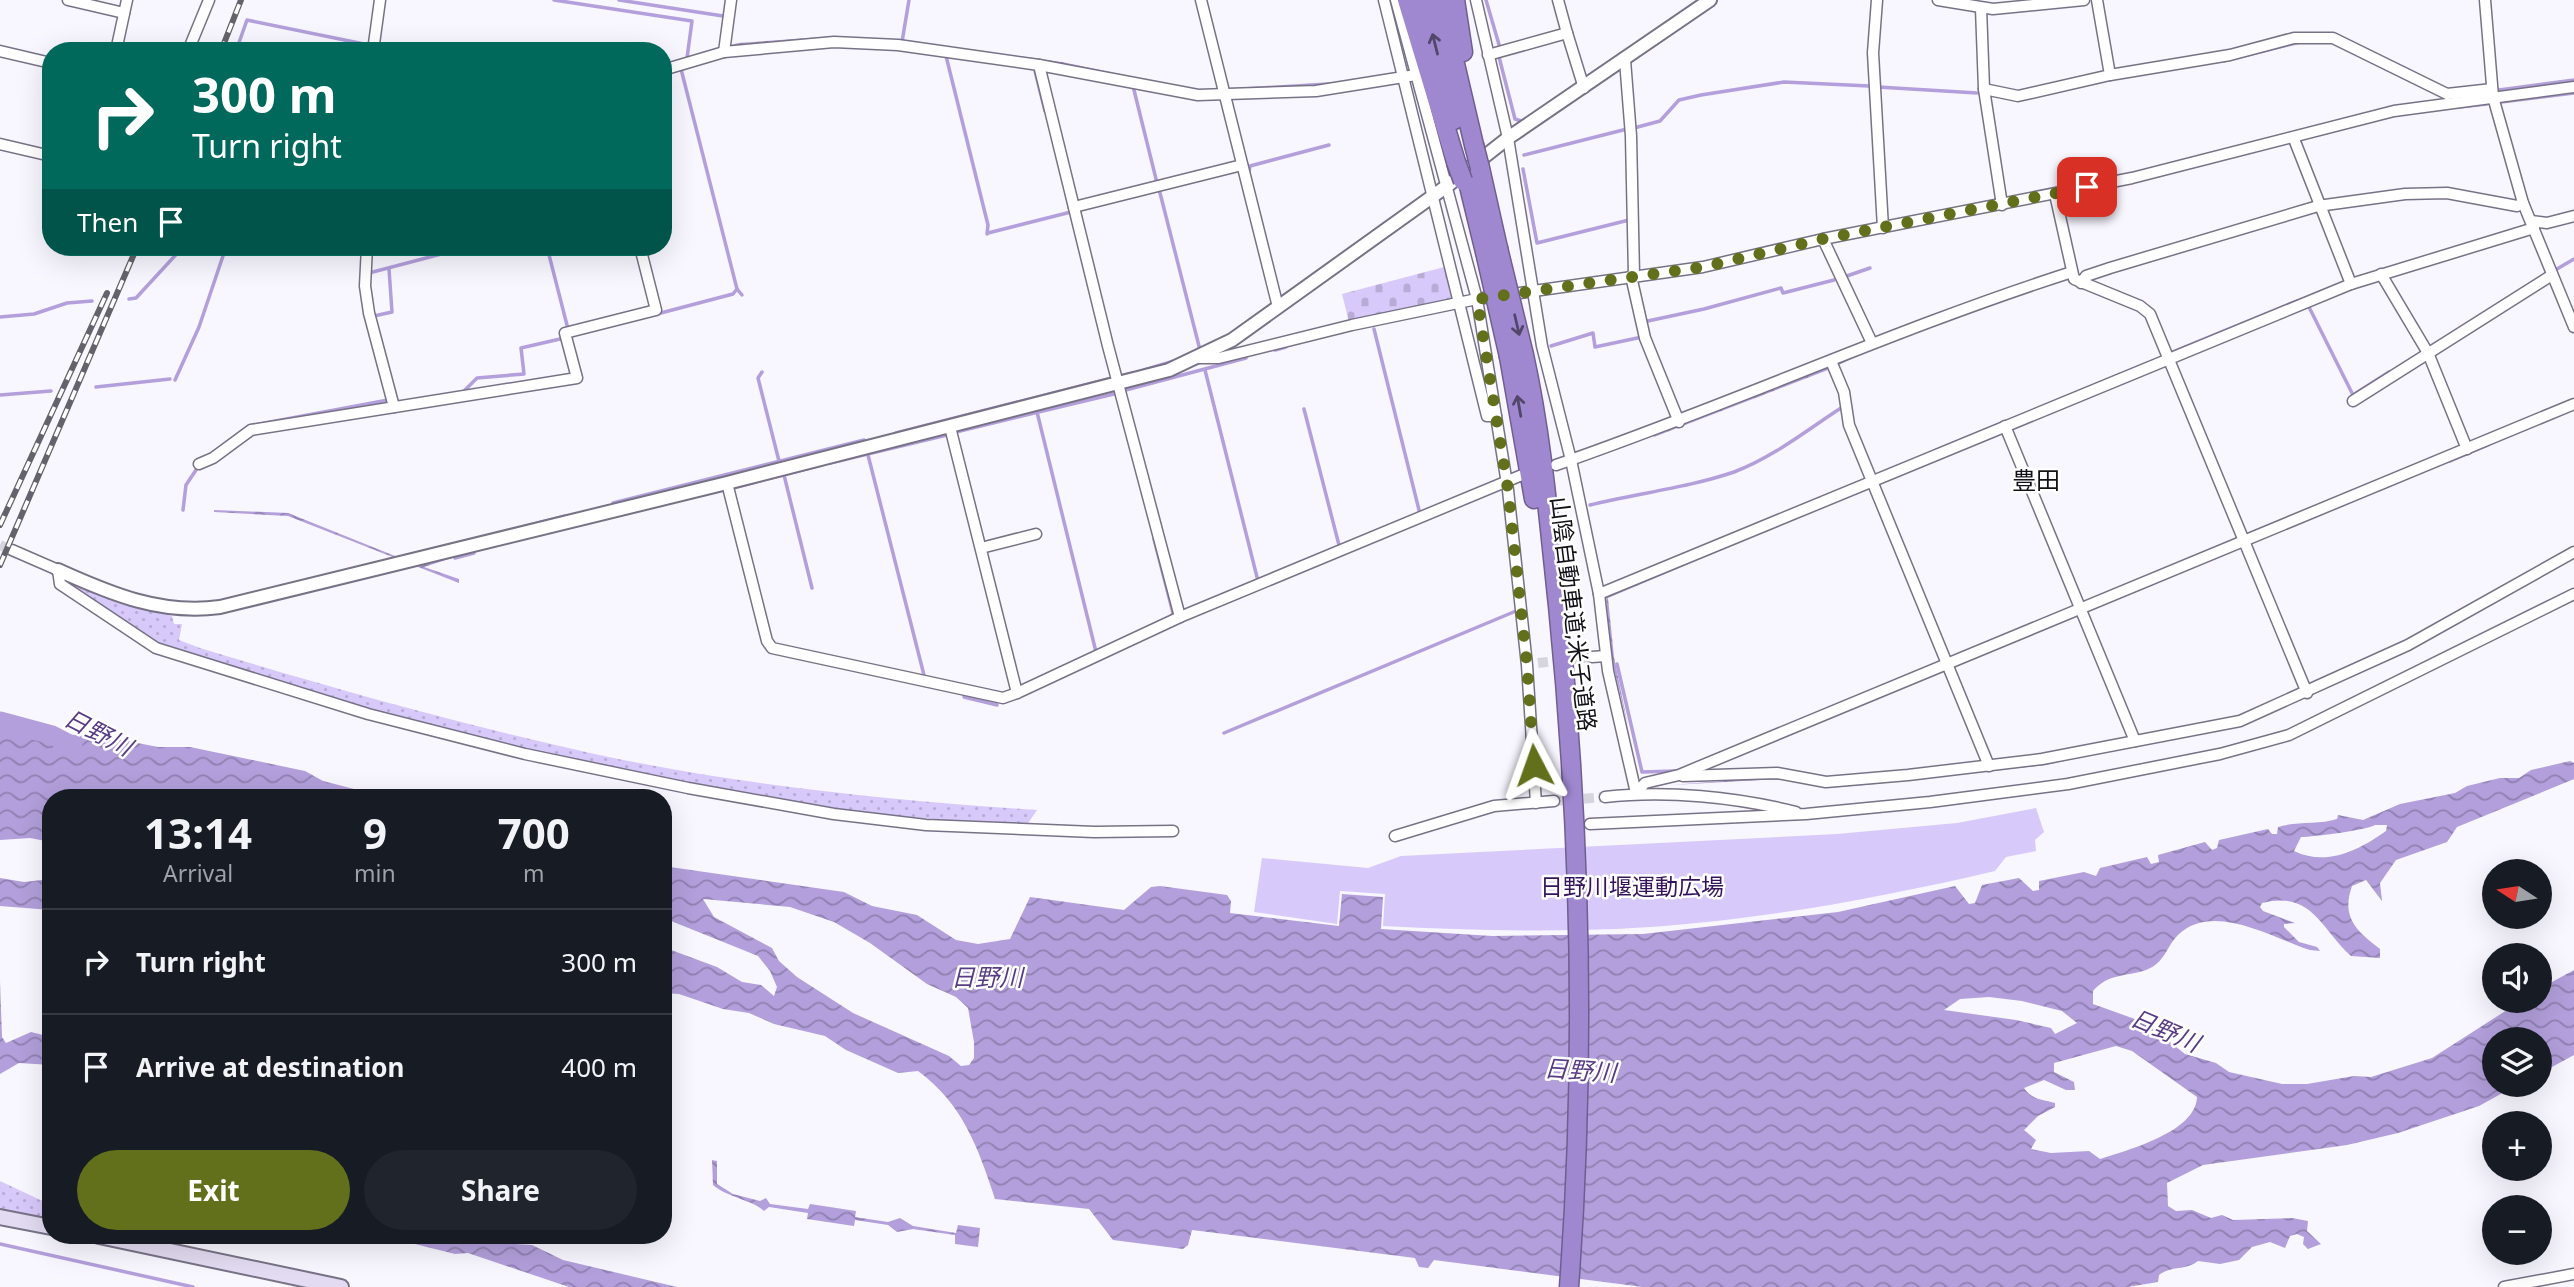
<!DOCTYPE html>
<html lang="en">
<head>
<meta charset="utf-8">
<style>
  body { margin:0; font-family:"Noto Sans","Noto Sans JP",sans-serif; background:#20242c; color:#f1f3f6; height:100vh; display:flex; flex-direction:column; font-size:26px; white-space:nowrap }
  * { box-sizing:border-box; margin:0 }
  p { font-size:23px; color:#9ea1a6 }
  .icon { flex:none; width:38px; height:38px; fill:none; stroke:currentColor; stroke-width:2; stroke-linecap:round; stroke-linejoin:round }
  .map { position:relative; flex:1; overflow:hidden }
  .panel { position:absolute; left:42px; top:789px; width:630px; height:455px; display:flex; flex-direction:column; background:#171b24; border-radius:28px; box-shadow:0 7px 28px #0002 }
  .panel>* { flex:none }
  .guide { position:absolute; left:42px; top:42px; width:630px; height:214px; border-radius:28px; box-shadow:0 7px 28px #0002; background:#00695c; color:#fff; overflow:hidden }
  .needle { width:46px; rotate:282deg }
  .tools { position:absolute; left:2482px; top:859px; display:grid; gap:14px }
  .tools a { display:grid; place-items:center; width:70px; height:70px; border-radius:50%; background:#171b24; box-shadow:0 7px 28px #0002; font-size:35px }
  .pin { position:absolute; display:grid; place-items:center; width:60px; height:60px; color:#fff; margin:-30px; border-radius:14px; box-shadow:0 4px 10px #0006 }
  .me { position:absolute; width:77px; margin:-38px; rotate:356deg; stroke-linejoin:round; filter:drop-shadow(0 0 5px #0008) }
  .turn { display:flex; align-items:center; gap:24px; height:147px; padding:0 35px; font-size:32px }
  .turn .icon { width:91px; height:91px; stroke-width:2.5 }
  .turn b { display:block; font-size:49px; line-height:60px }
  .then { display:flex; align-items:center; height:66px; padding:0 35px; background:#0003; gap:14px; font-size:26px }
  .eta { display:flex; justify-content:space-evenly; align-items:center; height:119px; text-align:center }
  .eta b { font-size:42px; font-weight:700; line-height:49px }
  .action { display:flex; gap:14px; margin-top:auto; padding:14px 35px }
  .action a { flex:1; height:80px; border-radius:42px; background:#62701b; color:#fff; font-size:28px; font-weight:700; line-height:80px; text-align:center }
  .action a+a { background:#20242c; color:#f1f3f6 }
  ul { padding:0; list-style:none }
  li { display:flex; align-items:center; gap:21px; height:105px; padding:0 35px; border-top:2px solid #363941 }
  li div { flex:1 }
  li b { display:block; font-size:26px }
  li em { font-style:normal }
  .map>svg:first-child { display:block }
</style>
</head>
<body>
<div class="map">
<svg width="2574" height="1287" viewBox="0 0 2574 1287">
  <defs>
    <pattern id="grass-dots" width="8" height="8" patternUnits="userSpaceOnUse" patternTransform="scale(1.75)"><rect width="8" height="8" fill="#d8c9fb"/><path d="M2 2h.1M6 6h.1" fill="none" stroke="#b8acd6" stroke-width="1.8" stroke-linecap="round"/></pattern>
    <pattern id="cemetery-stones" width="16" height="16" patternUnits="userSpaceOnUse" patternTransform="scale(1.75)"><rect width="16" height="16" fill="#d8c9fb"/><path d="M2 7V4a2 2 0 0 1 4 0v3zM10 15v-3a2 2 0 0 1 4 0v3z" fill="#b8acd6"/></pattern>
    <pattern id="water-waves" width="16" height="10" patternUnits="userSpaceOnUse" patternTransform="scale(1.75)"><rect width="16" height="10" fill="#b29fdb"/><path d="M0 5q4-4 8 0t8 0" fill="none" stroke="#9080b1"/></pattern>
  </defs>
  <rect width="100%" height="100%" fill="#f8f6ff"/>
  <g fill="url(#grass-dots)">
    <path d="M64 580 125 605 172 616 174 624H182L179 640 200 648C329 687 459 724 590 753 737 785 887 800 1037 810L1026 826 844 812 583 764 339 702 154 643 67 587Z"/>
    <path d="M0 1181 51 1205V1222L0 1213Z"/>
  </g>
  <path fill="url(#cemetery-stones)" d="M1448 266 1455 299 1349 322 1342 294Z"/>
  <path fill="#d8c9fb" d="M2036 808 2044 832 2035 840 2036 851 2006 857 1995 871C1871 900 1744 923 1617 929 1539 932 1461 930 1383 926L1385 894 1340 891 1337 924 1254 912 1262 858 1368 868 1401 856 1837 834 1957 823Z"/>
  <g fill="url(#water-waves)" fill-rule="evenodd">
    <path d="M836 36 907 41 1062 62 1196 90 1349 81 1317 86 1189 91 1128 77 1009 57 832 38 767 42 671 62 738 43Z"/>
    <path d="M1911 331 1828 370 1654 437 1653 434Z"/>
    <path d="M1868 488 1608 598 1614 657 1628 726 1611 656 1606 597Z"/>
    <path d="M214 510 288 513 420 566 458 556 424 567 459 579V583L288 516 214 512Z"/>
    <path d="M0 729 112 738 158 747H190L305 771 323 781 389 798H51V842L30 838 0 840Z"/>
    <path d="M2153 742 2046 765 1876 784 1826 788 1792 780H1760L1672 785 1761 778H1924L2047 763Z"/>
    <path d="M2570 761 2574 763V779L2457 827 2447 842 2396 860 2380 883 2382 901 2366 880 2352 886C2341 917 2356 931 2380 949V958L2351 956C2321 929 2312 890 2262 903L2260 907 2263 911 2295 923 2284 924V927L2299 942 2317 947 2320 951 2310 950C2272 938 2213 901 2178 935 2166 947 2165 963 2146 970 2125 977 2109 973 2093 991V1004L2146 1023 2185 1054 2216 1063 2229 1072 2282 1084H2307L2354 1076 2371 1077 2432 1058 2521 1001H2539V989L2574 970V1055L2539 1074V1040H2494V1085H2517L2479 1106 2398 1133 2347 1145 2203 1165 2167 1183 2168 1206 2176 1211 2192 1210 2211 1218 2222 1215 2233 1220 2292 1218 2308 1221 2307 1231 2321 1244 2308 1249 2303 1244 2304 1237 2297 1234 2290 1236 2285 1248 2270 1242 2252 1247 2239 1260 2220 1264 2198 1261C2186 1271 2172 1265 2159 1275L2158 1282 2128 1287H1643L1434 1260 1428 1268 1419 1267 1415 1258 1192 1230 1188 1245 1183 1249 1113 1240 1089 1209 995 1199C978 1148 963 1104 918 1071L898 1073 846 1050 825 1036 774 1024 749 1013 723 1009 679 994 663 993V947L717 967 742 982 761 985 774 996 777 987 770 971 758 956 671 921 663 912V866L844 892 872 906 917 915 956 940 978 944 1010 939 1030 897 1124 910 1151 887 1160 886 1227 895 1231 901 1230 913 1339 926 1342 894 1383 897 1381 929 1492 936 1643 934 1838 912 1955 886 1969 904 1975 903 1982 885 2019 878 2033 891 2039 890V881L2084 872 2096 876 2100 868 2147 857 2151 864 2159 862 2158 855 2205 842 2212 850 2217 848 2219 840 2268 829 2272 834H2277L2278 827C2297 821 2319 825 2337 819L2338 815 2363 820 2400 804 2455 793 2467 786 2500 778H2519L2531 770ZM2375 825H2387L2386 831C2359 850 2327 867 2294 851L2301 837C2313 837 2367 830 2375 825ZM703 899 790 907 834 922 870 943 927 984 956 997 968 1008 974 1042V1058L969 1065 961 1066 949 1056 853 1013 797 977 779 961 772 948 714 917ZM1989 997 2022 1001 2062 1011 2077 1023 2055 1034 2051 1028 2016 1020 1944 1010 1960 999ZM2116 1046 2132 1051 2197 1097C2196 1132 2128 1150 2100 1159L2089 1151 2051 1153 2031 1149 2036 1140 2024 1130 2038 1116 2055 1107V1103C2042 1099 2032 1100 2024 1088L2044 1080 2066 1090H2075L2074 1082 2054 1072V1063Z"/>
    <path d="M0 878 24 882 51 879V910L0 906Z"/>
    <path d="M0 981 2 1037 6 1043 31 1032 51 1037V1065L19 1063 0 1074Z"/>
    <path d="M712 1160 717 1161V1184L733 1194 760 1201 766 1198 770 1204 808 1209 810 1204 856 1211 855 1217 888 1222 900 1218 913 1226 956 1233 958 1225 980 1228 978 1247 955 1244V1235L913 1229 897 1232 888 1225 855 1220 854 1226 807 1219 808 1213 769 1207 764 1211C751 1199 728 1198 713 1185Z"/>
    <path d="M383 1236H474L500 1243 532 1245 563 1260 677 1287H569L468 1253 455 1254Z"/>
  </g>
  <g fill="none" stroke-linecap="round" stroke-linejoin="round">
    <g stroke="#b29fdb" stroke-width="3.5">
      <path d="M554 0 692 21 687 58"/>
      <path d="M619 0 723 16"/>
      <path d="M1486 0 1500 48"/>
      <path d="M902 42 909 0"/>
      <path d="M376 46 396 51"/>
      <path d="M236 51 247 20 369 45"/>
      <path d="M946 56 988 225 987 234"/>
      <path d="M1499 57 1515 119 1524 122"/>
      <path d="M2223 61 2300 42"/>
      <path d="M681 69 737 289"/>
      <path d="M1035 71 1045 111"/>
      <path d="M1133 86 1157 183"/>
      <path d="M1878 87 1977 93"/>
      <path d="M2499 90 2574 80"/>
      <path d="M2501 102 2574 93"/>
      <path d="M2458 107 2487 104"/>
      <path d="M1634 128 1660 121 1679 100 1701 95 1784 82 1869 86"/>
      <path d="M1524 155 1627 129"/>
      <path d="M1523 169 1537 243 1629 220"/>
      <path d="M1249 172 1250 166 1329 145"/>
      <path d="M1159 189 1200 350 1197 352"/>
      <path d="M988 233 1071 212"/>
      <path d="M547 247 568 329"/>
      <path d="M2557 269 2574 259"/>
      <path d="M369 273 468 247"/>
      <path d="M1844 277 1870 268"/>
      <path d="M129 299 136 298 183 247"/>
      <path d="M2305 307 2308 305 2353 395 2389 372"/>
      <path d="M657 314 733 294 737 289 742 295"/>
      <path d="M374 316 392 312 389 269"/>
      <path d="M0 317 34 314 67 303 92 301"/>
      <path d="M1643 322 1704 309 1781 288 1783 293 1834 280"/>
      <path d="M1374 329 1420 514"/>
      <path d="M1551 346 1593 333 1595 347 1642 337 1641 335"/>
      <path d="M1275 350 1286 347"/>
      <path d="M2170 353 2297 301"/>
      <path d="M1144 370 1174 361"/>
      <path d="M1205 370 1258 581"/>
      <path d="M762 372 758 378 779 461"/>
      <path d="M1120 376 1133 373"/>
      <path d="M175 380 199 327 226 247"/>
      <path d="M96 387 170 379"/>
      <path d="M1126 390 1246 358"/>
      <path d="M462 393 477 378 524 374 521 348 560 339"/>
      <path d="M0 395 51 391"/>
      <path d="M2058 400 2121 374"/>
      <path d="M1304 409 1340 549"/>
      <path d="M1037 412 1096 652"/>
      <path d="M956 432 1118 393"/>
      <path d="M896 433 1108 379"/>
      <path d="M225 444 249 426 388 400"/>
      <path d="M1936 450 2001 423"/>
      <path d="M868 455 925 679"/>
      <path d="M2450 461 2488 445"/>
      <path d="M830 463 947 435"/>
      <path d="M784 475 812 588"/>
      <path d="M733 488 822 465"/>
      <path d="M2379 490 2420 472"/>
      <path d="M613 503 864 440"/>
      <path d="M1590 505C1638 493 1687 488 1734 472 1772 458 1807 430 1841 408"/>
      <path d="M183 510 186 485 198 467"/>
      <path d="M523 527 565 516"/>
      <path d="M1154 539 1173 613 1170 619"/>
      <path d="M455 558 474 553"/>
      <path d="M1617 664 1642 772 1675 771"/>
      <path d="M964 697 997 705"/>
      <path d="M1224 733 1516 611"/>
      <path d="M0 1244 193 1287"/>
    </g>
    <path stroke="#b29fdb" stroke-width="19" d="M0 721 52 735 73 746"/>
    <g stroke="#d6d4dc" stroke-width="10" stroke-dasharray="10 5" stroke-linecap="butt">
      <path d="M0 545 12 550"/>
      <path d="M1538 663 1592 657"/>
      <path d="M1554 801 1605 797"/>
    </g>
    <g stroke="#787286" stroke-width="13">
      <g id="minor">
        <path d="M68 0 124 13"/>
        <path d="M1201 0 1278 307"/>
        <path d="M1384 0 1487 416H1496"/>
        <path d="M1396 0 1477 299 1508 490 1527 665 1536 803"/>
        <path d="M1476 0 1508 138 1542 346 1571 460 1599 594 1608 671 1636 793"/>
        <path d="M1558 0 1567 33"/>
        <path d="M1877 0 1873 53 1883 228"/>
        <path d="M1938 0 1993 9 2084 0"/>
        <path d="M2485 0 2493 97 2523 203 2574 327"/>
        <path d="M1981 8 1984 89 2002 205"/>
        <path d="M0 51 51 63"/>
        <path d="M116 51 127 0"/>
        <path d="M188 51 209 0"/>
        <path d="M373 51 380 0"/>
        <path d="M724 52 731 0"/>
        <path d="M1488 55 1567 33 1584 88"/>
        <path d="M1625 60 1631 136 1634 275"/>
        <path d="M1039 65 1108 346 1180 617"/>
        <path d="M663 70 724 52 834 42 898 45 1039 65 1198 95 1316 91 1416 75"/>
        <path d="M2110 75 2230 55 2294 38H2333L2447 94 2492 89"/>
        <path d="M1984 89 2018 96 2110 75 2097 0"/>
        <path d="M2294 139 2351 284"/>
        <path d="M0 144 51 156"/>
        <path d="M2055 194 2074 279 2140 306 2150 314 2307 693"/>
        <path d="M1074 207 1242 165"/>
        <path d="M2531 221 2547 223 2574 216"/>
        <path d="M1823 239 1872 343"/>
        <path d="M367 247 365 286 369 313 394 407"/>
        <path d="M2381 274 2428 353 2467 449"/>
        <path d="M1631 276 1645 338 1679 422"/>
        <path d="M2081 283 2086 276 2110 268 2318 206 2405 194 2447 193 2517 206 2523 203"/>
        <path d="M1198 358H1219L1352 325 1477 299 1703 267 1823 239 2132 178 2394 111 2574 87"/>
        <path d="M1831 361 1844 392 1849 425 1989 766"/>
        <path d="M2353 401 2552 275"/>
        <path d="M2005 426 2135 741"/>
        <path d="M199 464 213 458 251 430 577 378 565 333 656 310 640 247"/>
        <path d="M1556 465C1730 405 1897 328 2072 272"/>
        <path d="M727 483 767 641 772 648 1003 698 1017 693 950 427"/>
        <path d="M981 548 1036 534"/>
        <path d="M12 550 58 570 60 584 156 648 368 714 525 754 688 788 834 814 926 825 1094 832 1173 831"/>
        <path d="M1599 594 2351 284 2534 228"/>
        <path d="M1592 657 1606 656"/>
        <path d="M1017 693 1180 617 1522 475"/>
        <path d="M1683 776 1777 773 1826 782 1908 775 2042 759 2240 721 2408 645 2574 552"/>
        <path d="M1636 793 1645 783 1679 775 2574 404"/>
        <path d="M1605 797C1666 790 1736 797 1796 812"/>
        <path d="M1590 824 1806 814 1930 802 2068 784 2220 754 2289 735 2574 594"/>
        <path d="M1395 836 1494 806 1554 801"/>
        <path d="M2504 1287 2574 1274"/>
      </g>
    </g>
    <g stroke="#787286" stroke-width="16">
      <path id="tertiary" d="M58 570C111 594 161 615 220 607L727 483 1169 370 1232 340 1447 186 1508 138 1710 0"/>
    </g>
    <g stroke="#787286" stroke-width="18">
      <g id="secondary">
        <path d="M0 1217 51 1227"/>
        <path d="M99 1236 341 1287"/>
      </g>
    </g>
    <g stroke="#6f5e90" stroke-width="21">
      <g id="motorway">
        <path d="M1407 0 1456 162"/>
        <path d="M1425 0 1454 120"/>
        <path d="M1440 0 1474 145"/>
        <path d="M1455 0 1463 52"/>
        <path d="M1480 168 1498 248"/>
        <path d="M1467 178 1485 252"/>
        <path d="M1524 355C1542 437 1549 522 1558 606 1581 833 1586 1059 1569 1287"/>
        <path d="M1509 357 1534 499"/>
      </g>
    </g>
    <use href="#minor" stroke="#fff" stroke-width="10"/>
    <use href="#tertiary" stroke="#fff" stroke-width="12"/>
    <use href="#secondary" stroke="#e2dbf1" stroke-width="14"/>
    <use href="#motorway" stroke="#a088d0" stroke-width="18"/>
    <g stroke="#64626a" stroke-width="6">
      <g id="rail">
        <path d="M221 51 241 0"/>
        <path d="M0 525 107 293"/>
        <path d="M0 565 137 247"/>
      </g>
    </g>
    <use href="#rail" stroke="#fff" stroke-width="3.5" stroke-dasharray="10" stroke-linecap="butt"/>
    <g stroke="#6f5e90" stroke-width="21" stroke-linecap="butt">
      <g id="motorway-bridge">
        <path d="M1474 145 1480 168"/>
        <path d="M1456 162 1463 181"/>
        <path d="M1498 248 1524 355"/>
        <path d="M1485 252 1509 357"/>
      </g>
    </g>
    <use href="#motorway-bridge" stroke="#a088d0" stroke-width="18"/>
  </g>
  <defs><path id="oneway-shaft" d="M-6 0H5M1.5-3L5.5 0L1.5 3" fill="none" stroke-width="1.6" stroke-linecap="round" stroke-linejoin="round" transform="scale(1.75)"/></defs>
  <g stroke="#52476b">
    <use href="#oneway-shaft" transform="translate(1435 44) rotate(-104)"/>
    <use href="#oneway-shaft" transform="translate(1517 325) rotate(77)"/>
    <use href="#oneway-shaft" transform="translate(1519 406) rotate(-100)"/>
  </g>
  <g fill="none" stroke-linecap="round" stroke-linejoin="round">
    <path stroke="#62701b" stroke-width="12" stroke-dasharray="0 21.6" d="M1534 765 1527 665 1508 490 1477 299 1703 267 1823 239 2087 187"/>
  </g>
  <g text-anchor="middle" stroke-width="5" stroke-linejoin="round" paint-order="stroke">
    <g font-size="23" fill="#131118" stroke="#fff">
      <text transform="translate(1573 614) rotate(83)" y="8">山陰自動車道;米子道路</text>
    </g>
    <g font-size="23" fill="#34145b" stroke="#fff">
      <text x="1632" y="895">日野川堰運動広場</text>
    </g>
    <g font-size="24" fill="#131118" stroke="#fff">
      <text x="2036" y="489">豊田</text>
    </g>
    <g font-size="24" font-style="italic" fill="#573c85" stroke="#fff">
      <text transform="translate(98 733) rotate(27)" y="8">日野川</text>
      <text x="987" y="986">日野川</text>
      <text transform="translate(2165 1031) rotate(23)" y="8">日野川</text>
      <text transform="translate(1580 1071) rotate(4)" y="8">日野川</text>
    </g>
  </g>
</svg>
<div class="tools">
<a><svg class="needle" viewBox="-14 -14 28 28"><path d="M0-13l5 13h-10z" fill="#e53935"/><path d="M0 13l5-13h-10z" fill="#9ea1a6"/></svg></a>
<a><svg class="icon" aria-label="sound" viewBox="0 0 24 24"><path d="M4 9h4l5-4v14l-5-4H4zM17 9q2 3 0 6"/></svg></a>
<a><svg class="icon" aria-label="layers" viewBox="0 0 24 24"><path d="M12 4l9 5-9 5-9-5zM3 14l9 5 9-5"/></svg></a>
<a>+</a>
<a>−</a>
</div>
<div class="pin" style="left:2087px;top:187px;background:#d93025"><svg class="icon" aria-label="arrive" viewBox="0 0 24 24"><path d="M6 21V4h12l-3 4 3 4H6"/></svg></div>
<svg class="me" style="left:1534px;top:765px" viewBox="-20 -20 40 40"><path d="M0-17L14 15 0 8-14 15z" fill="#62701b" stroke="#fff" stroke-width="4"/></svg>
<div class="guide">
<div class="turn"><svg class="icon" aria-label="right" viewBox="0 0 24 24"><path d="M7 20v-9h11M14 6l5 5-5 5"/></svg><div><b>300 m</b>Turn right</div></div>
<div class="then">Then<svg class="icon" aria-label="arrive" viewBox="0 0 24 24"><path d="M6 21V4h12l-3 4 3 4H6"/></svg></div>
</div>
<section class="panel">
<div class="eta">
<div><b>13:14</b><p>Arrival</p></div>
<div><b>9</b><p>min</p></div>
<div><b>700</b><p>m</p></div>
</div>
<ul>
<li><svg class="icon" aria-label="right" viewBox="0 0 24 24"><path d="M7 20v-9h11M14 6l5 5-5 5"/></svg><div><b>Turn right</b></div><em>300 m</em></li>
<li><svg class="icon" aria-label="arrive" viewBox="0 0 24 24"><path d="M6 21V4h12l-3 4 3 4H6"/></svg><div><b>Arrive at destination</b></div><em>400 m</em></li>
</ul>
<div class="action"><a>Exit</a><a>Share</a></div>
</section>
</div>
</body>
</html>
